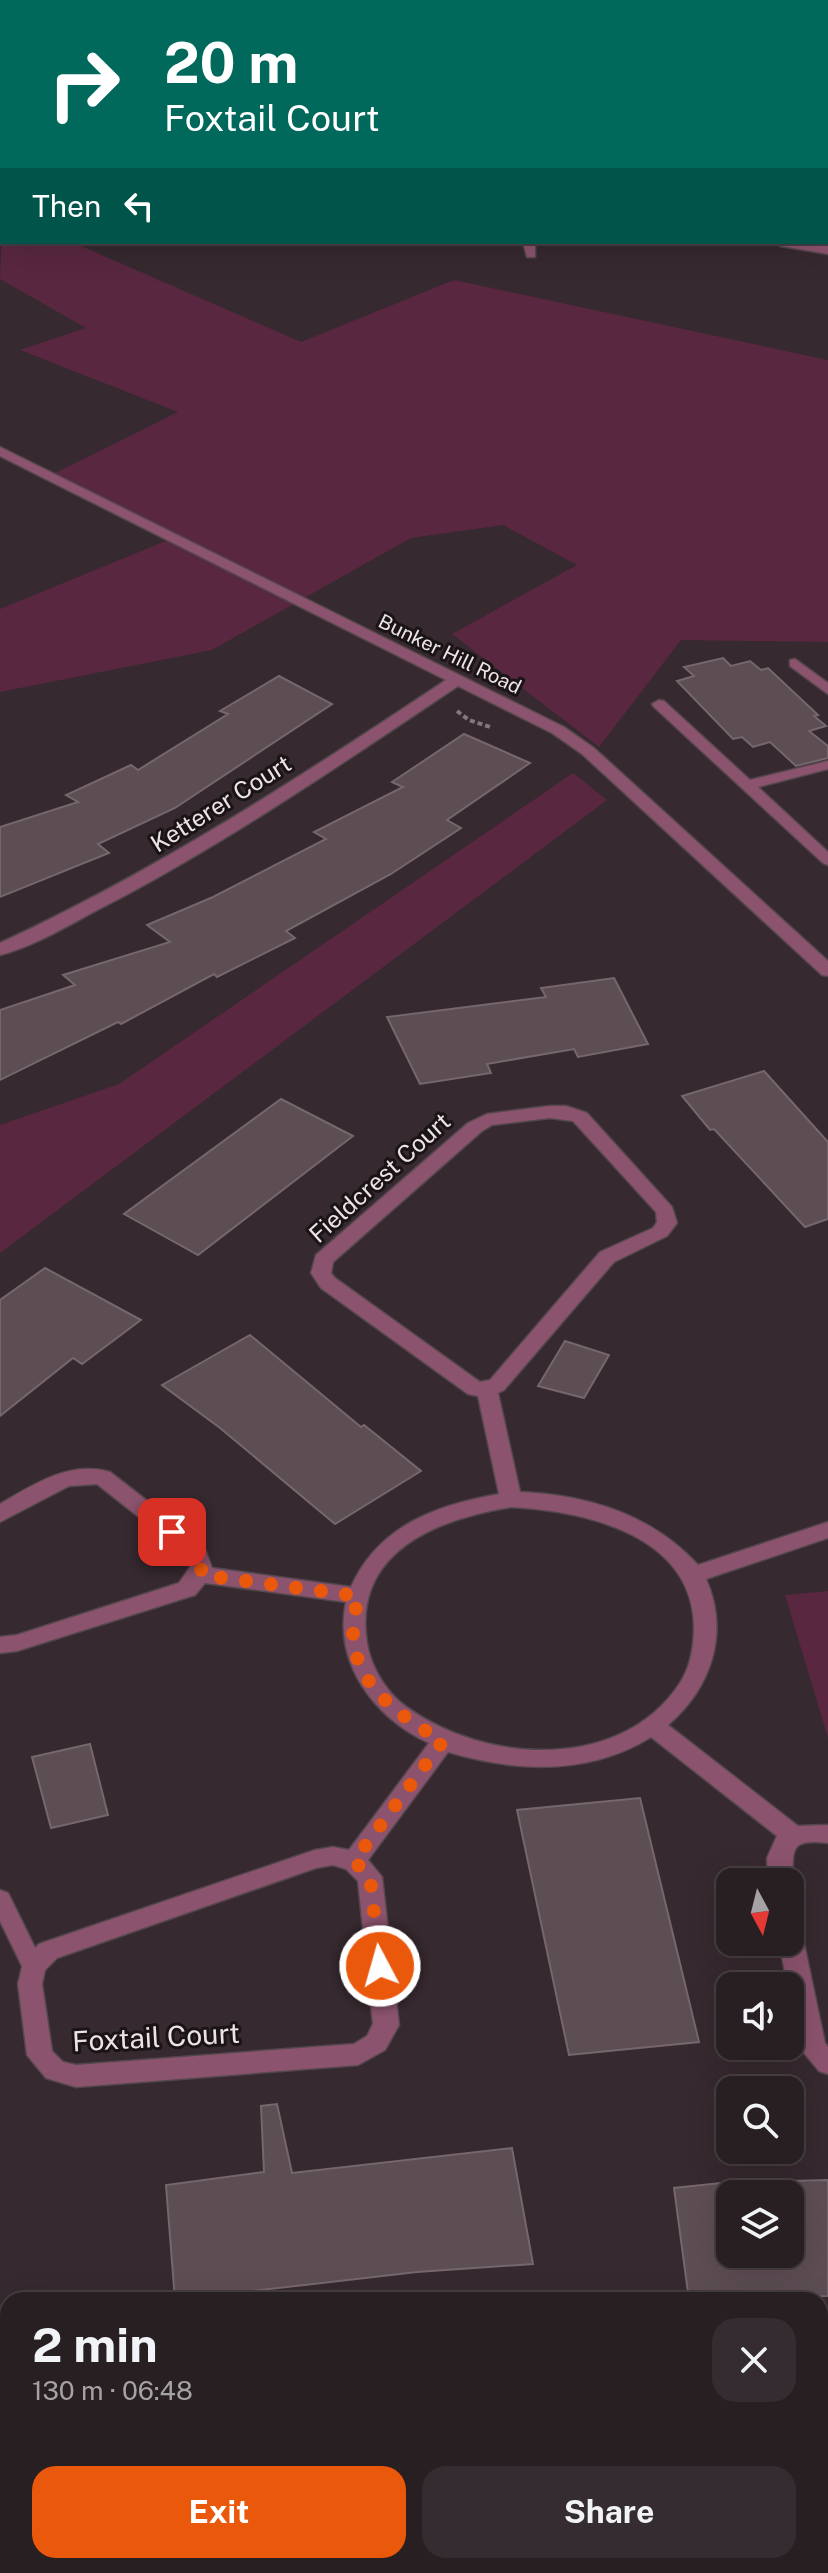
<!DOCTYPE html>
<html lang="en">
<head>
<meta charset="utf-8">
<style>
  body { margin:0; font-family:"Public Sans",sans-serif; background:#342c30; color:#f1f3f6; height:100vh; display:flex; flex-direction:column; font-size:30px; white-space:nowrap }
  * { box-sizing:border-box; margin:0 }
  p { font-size:26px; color:#a5a2a6 }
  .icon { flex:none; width:44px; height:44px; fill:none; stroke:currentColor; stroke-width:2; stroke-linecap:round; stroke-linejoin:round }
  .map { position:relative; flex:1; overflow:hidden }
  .drawer { position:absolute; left:0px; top:2292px; width:828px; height:282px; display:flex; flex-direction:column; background:#281f23; border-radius:24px 24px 0 0; box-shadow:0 8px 32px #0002,0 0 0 2px #443d41 }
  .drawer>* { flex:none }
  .hud { position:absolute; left:0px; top:0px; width:828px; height:244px; box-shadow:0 8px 32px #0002,0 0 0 2px #443d41; background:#00695c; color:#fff; overflow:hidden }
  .needle { width:52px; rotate:173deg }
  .fabs { position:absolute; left:716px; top:1868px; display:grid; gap:16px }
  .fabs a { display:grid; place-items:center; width:88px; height:88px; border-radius:16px; background:#281f23; box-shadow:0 8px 32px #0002,0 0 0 2px #443d41; font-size:40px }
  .pin { position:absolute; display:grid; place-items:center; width:68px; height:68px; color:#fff; margin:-34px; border-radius:16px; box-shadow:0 4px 12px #0006 }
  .me { position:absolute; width:88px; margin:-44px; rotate:354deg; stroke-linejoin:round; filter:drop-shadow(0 0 6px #0008) }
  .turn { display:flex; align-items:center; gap:28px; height:168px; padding:0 32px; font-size:36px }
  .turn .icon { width:104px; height:104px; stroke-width:2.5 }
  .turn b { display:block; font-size:56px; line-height:68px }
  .then { display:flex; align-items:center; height:76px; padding:0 32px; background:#0003; gap:16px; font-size:30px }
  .round { display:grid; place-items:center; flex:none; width:84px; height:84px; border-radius:24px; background:#342c30 }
  .head { display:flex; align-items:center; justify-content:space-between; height:136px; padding:0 32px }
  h1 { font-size:48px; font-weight:700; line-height:60px }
  .action { display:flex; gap:16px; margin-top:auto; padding:16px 32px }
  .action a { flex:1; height:92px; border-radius:24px; background:#ea580c; color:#fff; font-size:32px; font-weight:700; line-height:92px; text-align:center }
  .action a+a { background:#342c30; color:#f1f3f6 }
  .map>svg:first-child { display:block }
</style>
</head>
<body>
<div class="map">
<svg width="828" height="2573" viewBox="0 0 828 2573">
  <rect width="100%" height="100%" fill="#36292f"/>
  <g fill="#592740">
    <path d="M2 231V242H72L301 342 454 280 828 360V642L681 640 599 747 452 634 577 565 503 525 411 538 212 650 0 692V609L173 538 45 478 178 412 20 350 86 328 0 279Z"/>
    <path d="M573 773 607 800 0 1253V1125L119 1084Z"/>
    <path d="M828 1591V1738L785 1595Z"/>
    <path d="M828 2427V2573H483L500 2566H820V2430Z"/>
  </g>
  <g fill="#5d4e54" stroke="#76666d" stroke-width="2">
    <path d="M723 658 731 666 750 661 761 670 768 668 818 715 814 716 826 726 809 731 828 746V758L796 766 770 742 753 747 742 737 733 739 677 681 694 676 684 667Z"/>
    <path d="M279 676 332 704 175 808 98 844 109 853 0 897V827L78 802 66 795 131 765 138 770 228 714 220 711Z"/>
    <path d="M464 734 530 763 447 820 461 828 391 874 286 931 295 938 217 977 214 974 121 1024 118 1022 0 1080V1010L75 985 63 975 170 942 147 925 213 897 326 839 314 832 403 787 392 782Z"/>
    <path d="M614 978 648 1044 578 1057 574 1049 487 1064 491 1073 420 1084 387 1017 546 997 541 988Z"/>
    <path d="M764 1071 828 1142V1219L805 1227 714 1129 710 1130 682 1096Z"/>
    <path d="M281 1099 353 1136 198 1255 124 1214Z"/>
    <path d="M45 1268 141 1320 82 1364 73 1358 0 1416V1300Z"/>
    <path d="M250 1335 361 1427 364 1425 421 1471 335 1524 220 1428 162 1385Z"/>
    <path d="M565 1341 609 1355 584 1398 538 1386Z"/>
    <path d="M90 1744 108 1815 51 1828 32 1757Z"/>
    <path d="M640 1798 699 2042 569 2055 517 1810Z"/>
    <path d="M277 2104 292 2173 512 2148 533 2264 417 2272 175 2300 166 2185 264 2172 261 2106Z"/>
    <path d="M828 2180V2296L689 2300 674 2188 730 2182V2254H790V2181Z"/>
  </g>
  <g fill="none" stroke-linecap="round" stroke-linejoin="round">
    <g stroke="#53474c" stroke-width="3">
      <g id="service">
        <path d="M523 242H535V257H527Z"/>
        <path d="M795 659 828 683V694L790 666V660Z"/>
        <path d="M659 700 664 701 750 780 828 761V769L758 787 828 852V865L823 863 654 707 652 704Z"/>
        <path d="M0 1890 8 1893 11 1899 44 1966 41 1972 33 1975 25 1972 22 1966 0 1921Z"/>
      </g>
    </g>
    <g stroke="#53474c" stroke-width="3">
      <g id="minor">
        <path d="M330 0H342L343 2H331Z"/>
        <path d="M575 0H591L592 2H576Z"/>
        <rect x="826" y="84" width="2" height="6"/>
        <path d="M775 242 828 246V254L781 246Z"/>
        <path d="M0 447 564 727 594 748 828 961V976L822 975 582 754 552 733 458 686C343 763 228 842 105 906 72 923 36 946 0 955V943C158 870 302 776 446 680L0 456Z"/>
        <path d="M550 1106H566L587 1113 672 1207 677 1223 667 1236 614 1262 504 1390 498 1393 520 1492C588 1495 651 1514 698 1565L828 1522V1538L706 1579C730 1633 711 1688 668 1725L798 1826 828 1825V1843C781 1837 798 1857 790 1886V1882H768L767 1858 777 1836 651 1737C588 1776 516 1772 448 1752L368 1860 382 1877 399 2025 385 2050 358 2065 76 2087 46 2078 27 2055 18 1984 24 1959 39 1944 315 1850 333 1847 349 1850 429 1743C375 1718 333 1664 346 1602L205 1583 195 1595 17 1651 0 1653V1637L17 1635 179 1583 190 1567 187 1555 97 1484 69 1486 0 1522V1504C33 1485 70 1460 110 1472L203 1544 212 1568 351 1587C379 1525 437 1505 499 1494L478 1396 468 1394 321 1288 311 1273 316 1255 468 1123 487 1114ZM550 1118 573 1121 656 1212 657 1222 653 1228 600 1252 490 1380 480 1382 335 1278 331 1273 333 1262 482 1131 492 1125ZM511 1507C584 1511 692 1534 694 1626 694 1646 691 1666 680 1683 621 1773 485 1763 408 1708 387 1694 371 1668 367 1643 352 1551 438 1519 511 1507ZM333 1865 346 1869 358 1881 373 2024 367 2036 354 2044 76 2065 63 2062 52 2051 42 1984 45 1970 57 1958 316 1868Z"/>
        <path d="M790 1924 799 1927 802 1934 825 2043 828 2047V2074L819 2071 800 2048 779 1942H790Z"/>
      </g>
    </g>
    <g stroke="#53474c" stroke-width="3">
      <rect id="tertiary" x="0" y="232" width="2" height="8"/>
    </g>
    <path stroke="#83787d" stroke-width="4" stroke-dasharray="5 3" stroke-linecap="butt" d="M457 711 469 720 490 727"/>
    <use href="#service" fill="#8c536e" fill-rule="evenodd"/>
    <use href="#minor" fill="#8c536e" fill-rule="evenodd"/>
    <use href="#tertiary" fill="#8c536e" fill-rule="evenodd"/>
  </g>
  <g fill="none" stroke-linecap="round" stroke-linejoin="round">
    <path stroke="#ea580c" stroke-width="14" stroke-dasharray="0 25.2" d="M172 1532C190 1546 203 1550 201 1575L358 1596C356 1608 353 1621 353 1634 354 1686 404 1719 443 1741L354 1861 370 1877 380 1966"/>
  </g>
  <g text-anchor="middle" stroke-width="6" stroke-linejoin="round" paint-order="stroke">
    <g font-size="20" fill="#ece3e6" stroke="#1a1416">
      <text transform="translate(450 654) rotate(26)" y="7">Bunker Hill Road</text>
    </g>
    <g font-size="24" fill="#ece3e6" stroke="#1a1416">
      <text transform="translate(221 804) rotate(-32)" y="8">Ketterer Court</text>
      <text transform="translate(380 1178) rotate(-42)" y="8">Fieldcrest Court</text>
    </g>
    <g font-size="28" fill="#ece3e6" stroke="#1a1416">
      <text transform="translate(156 2037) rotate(-3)" y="10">Foxtail Court</text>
    </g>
  </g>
</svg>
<div class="fabs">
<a><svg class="needle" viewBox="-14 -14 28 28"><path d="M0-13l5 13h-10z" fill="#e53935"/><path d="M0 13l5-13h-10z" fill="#a5a2a6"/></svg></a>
<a><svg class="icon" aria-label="sound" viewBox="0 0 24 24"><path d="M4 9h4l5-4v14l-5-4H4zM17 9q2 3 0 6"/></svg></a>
<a><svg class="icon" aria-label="search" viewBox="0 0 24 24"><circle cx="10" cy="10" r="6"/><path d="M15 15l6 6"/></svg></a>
<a><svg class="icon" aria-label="layers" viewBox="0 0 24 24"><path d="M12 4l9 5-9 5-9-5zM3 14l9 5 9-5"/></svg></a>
</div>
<div class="pin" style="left:172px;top:1532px;background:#d93025"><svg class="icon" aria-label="arrive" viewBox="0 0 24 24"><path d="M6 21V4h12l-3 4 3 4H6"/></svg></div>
<svg class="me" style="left:380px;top:1966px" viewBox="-20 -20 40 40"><circle r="17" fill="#ea580c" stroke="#fff" stroke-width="3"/><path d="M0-11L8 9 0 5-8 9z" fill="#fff"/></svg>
<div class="hud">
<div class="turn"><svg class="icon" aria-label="right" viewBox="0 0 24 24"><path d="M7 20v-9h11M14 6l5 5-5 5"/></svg><div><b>20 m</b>Foxtail Court</div></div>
<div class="then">Then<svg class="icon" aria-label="left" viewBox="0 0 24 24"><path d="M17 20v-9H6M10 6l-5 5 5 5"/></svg></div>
</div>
<section class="drawer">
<div class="head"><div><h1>2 min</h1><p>130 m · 06:48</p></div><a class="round"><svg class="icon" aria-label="close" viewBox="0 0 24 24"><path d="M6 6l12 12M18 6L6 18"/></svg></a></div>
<div class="action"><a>Exit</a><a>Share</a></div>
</section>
</div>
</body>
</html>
